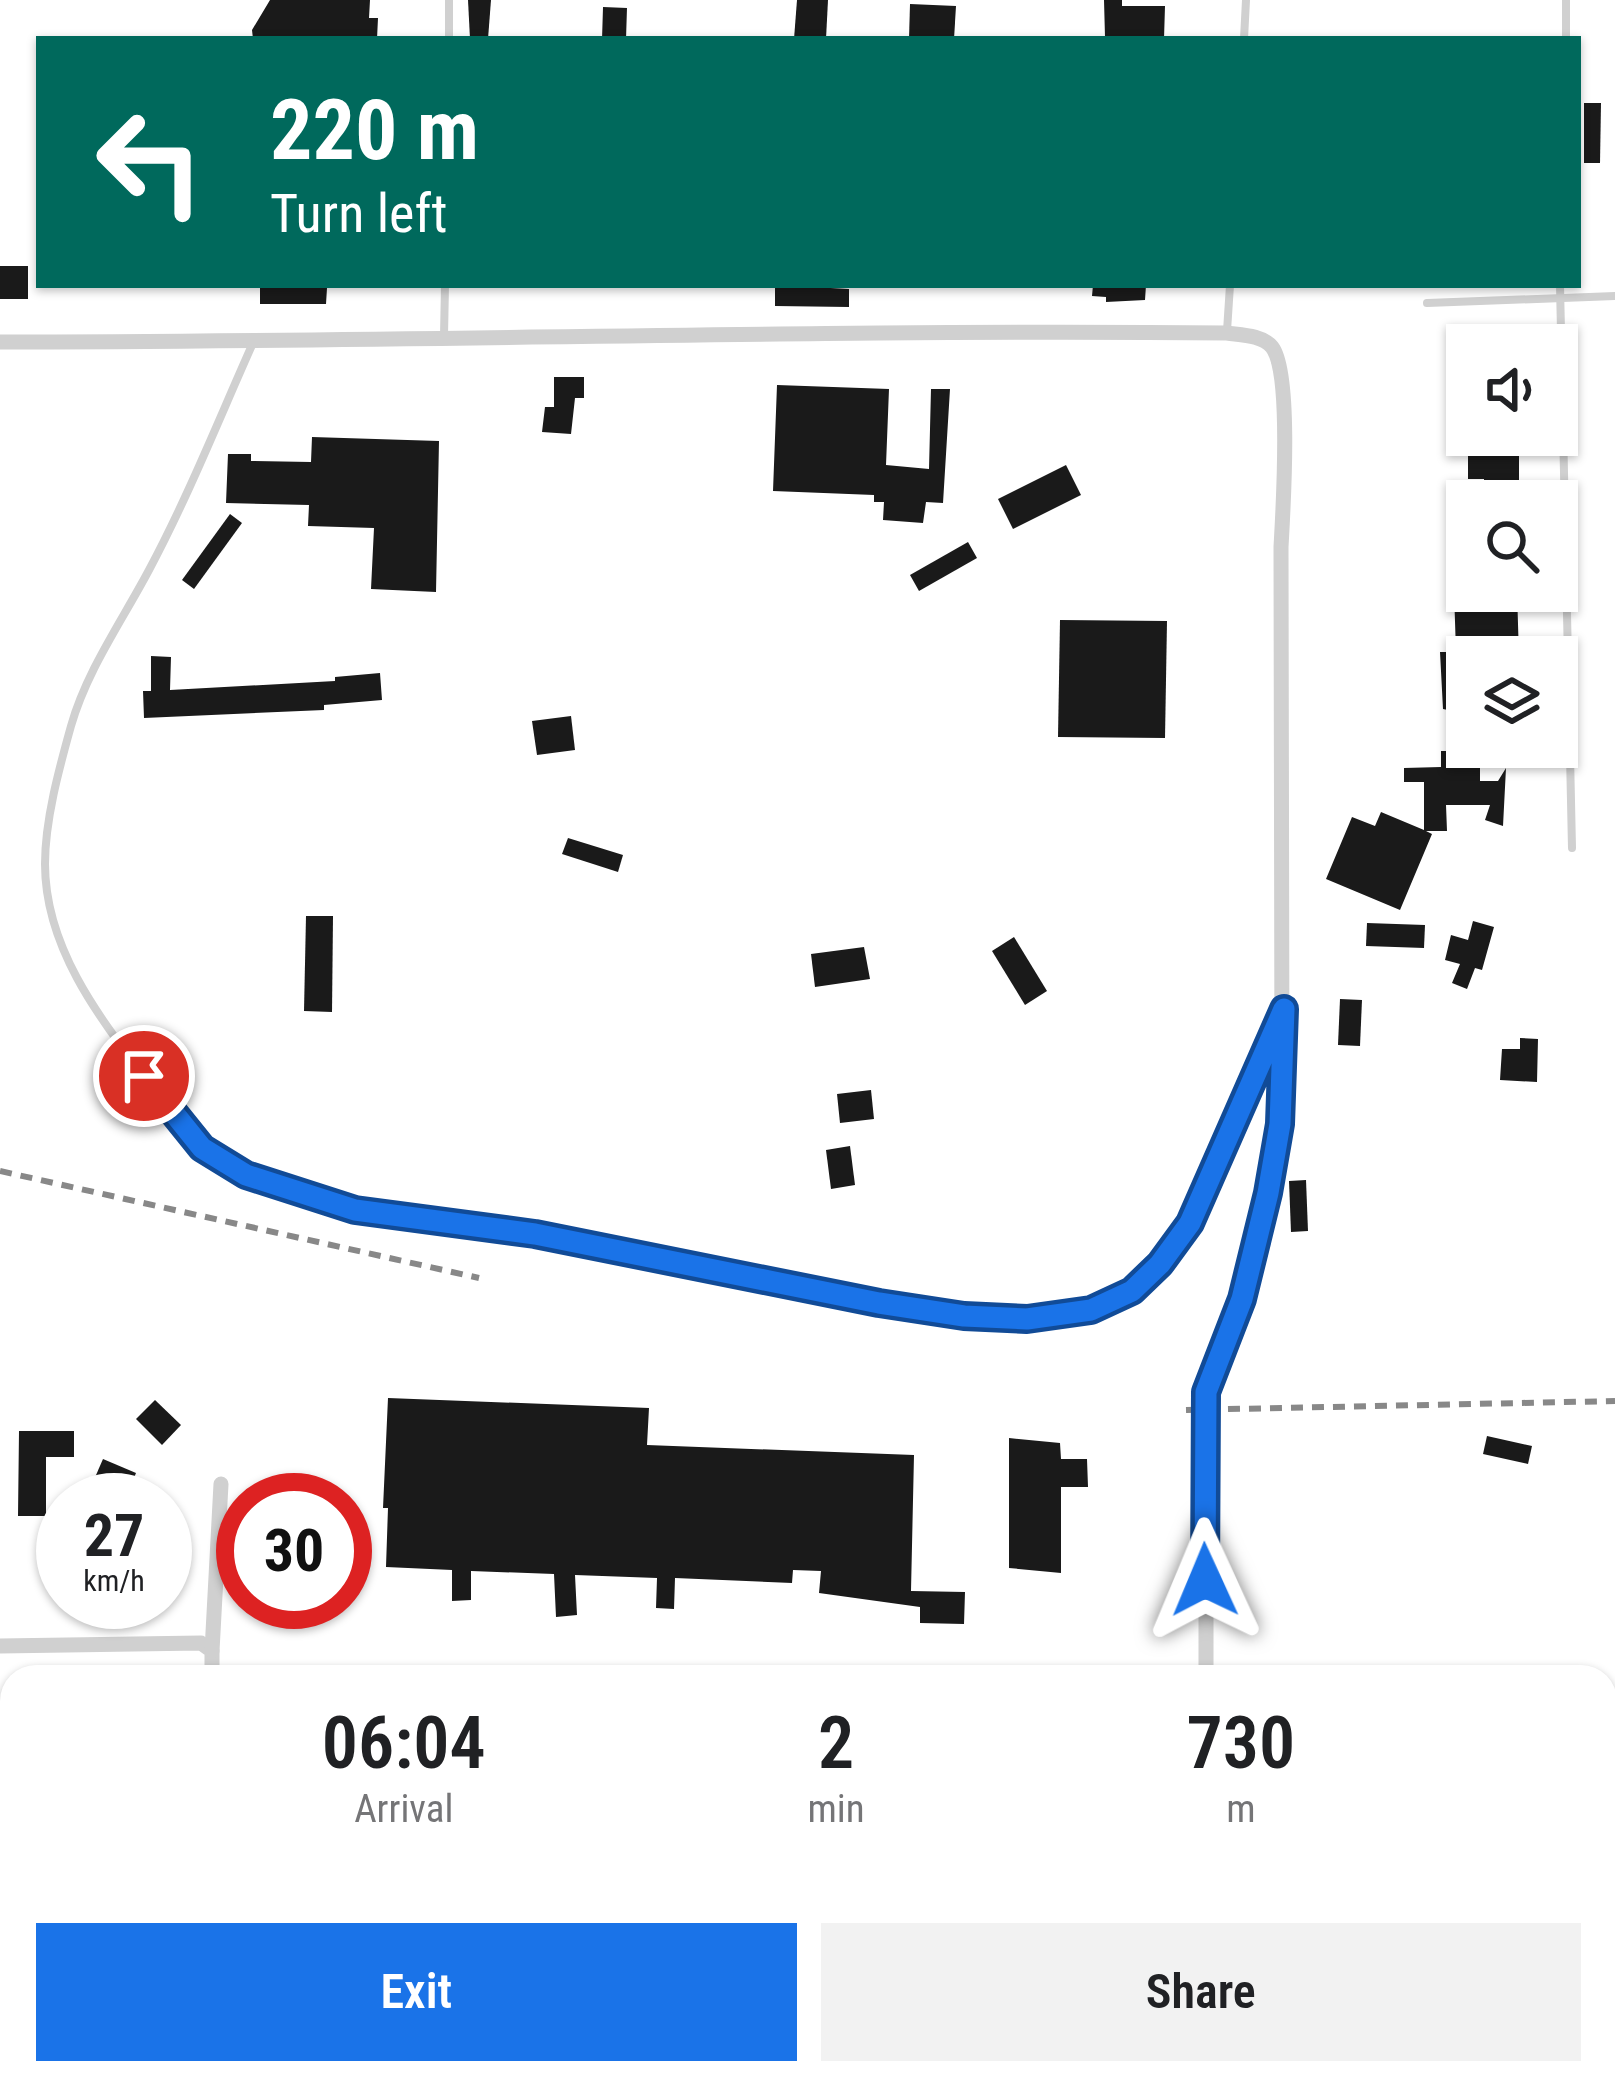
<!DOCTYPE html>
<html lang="en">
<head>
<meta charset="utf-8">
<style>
  body { margin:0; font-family:"Roboto Condensed",sans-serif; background:#f2f2f2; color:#202124; height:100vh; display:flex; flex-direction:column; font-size:45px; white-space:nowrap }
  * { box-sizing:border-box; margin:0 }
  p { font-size:39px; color:#757577 }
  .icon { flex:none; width:66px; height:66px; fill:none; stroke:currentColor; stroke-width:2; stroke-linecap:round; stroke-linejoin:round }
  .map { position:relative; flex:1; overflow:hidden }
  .panel { position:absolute; left:0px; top:1665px; width:1617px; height:420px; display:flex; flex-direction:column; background:#fff; border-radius:36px 36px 0 0; box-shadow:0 3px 9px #0004 }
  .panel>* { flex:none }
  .top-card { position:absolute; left:36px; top:36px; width:1545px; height:252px; border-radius:0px; box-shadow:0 3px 9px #0004; background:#00695c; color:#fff; overflow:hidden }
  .controls { position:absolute; left:1446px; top:324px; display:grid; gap:24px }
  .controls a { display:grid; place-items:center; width:132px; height:132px; border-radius:0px; background:#fff; box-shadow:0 3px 9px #0004; font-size:60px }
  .speed { position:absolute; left:36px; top:1473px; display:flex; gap:24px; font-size:60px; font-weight:700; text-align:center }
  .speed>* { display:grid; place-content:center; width:156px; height:156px; border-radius:50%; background:#fff; box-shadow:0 3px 9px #0004; line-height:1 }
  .speed small { font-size:30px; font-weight:400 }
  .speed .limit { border:18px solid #d22; background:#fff; color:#111 }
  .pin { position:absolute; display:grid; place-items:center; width:102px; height:102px; color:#fff; margin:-51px; border:6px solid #fff; border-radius:50%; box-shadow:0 3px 12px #0007 }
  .me { position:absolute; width:132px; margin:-66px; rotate:359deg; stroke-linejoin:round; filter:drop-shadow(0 0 9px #0008) }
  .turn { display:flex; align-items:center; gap:42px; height:252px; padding:0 36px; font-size:54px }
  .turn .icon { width:156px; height:156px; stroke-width:2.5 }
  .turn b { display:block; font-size:84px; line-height:102px }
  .eta { display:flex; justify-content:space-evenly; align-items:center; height:204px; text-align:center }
  .eta b { font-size:72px; font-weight:600; line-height:84px }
  .button { display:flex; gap:24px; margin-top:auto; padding:24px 36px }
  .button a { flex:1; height:138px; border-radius:0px; background:#1a73e8; color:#fff; font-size:48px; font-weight:600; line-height:138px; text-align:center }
  .button a+a { background:#f2f2f2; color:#202124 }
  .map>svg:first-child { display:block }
</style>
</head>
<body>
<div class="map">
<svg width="1615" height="2085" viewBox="0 0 1615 2085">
  <rect width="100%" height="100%" fill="#fff"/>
  <g fill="#1a1a1a">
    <path d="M270 0H370L369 18H378L377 39H253L252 30Z"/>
    <path d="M468 0H491L488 39H470Z"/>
    <path d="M797 0H828L826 39H794Z"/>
    <path d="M1104 0H1122V6H1165L1164 39 1105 37Z"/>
    <path d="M910 4 956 6 954 39H909Z"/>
    <path d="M603 7 627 8 626 39H602Z"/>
    <path d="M1584 103H1601L1600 163H1584Z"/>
    <rect x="0" y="266" width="28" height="33"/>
    <path d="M775 285 849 289V307L775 306Z"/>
    <path d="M1093 285H1146L1145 300 1106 302V297L1092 296Z"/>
    <path d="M260 288H327L326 304H260Z"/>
    <path d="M554 377H584V398H575L571 434 542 432 545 407H554Z"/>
    <path d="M777 385 889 389 886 465 929 469 931 389H950L943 503 926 502 923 523 883 520 884 502H874V495L773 491Z"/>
    <path d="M1468 435H1519V499H1484V479H1468Z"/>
    <path d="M312 437 439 441 436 592 371 589 374 528 308 526 309 505 226 503 228 454H251V461L311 462Z"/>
    <path d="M1066 465 1081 495 1013 529 998 499Z"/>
    <path d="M230 514 242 523 194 589 182 580Z"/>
    <path d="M968 542 977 558 919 591 910 575Z"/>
    <path d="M1454 591H1517L1519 657H1467V714L1443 709 1440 652H1456Z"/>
    <path d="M1060 620 1167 621 1165 738 1058 737Z"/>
    <path d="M151 656 171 657 170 690 335 681V677L380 673 382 700 324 705V710L144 718 143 691H151Z"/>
    <path d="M571 716 575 750 537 755 532 721Z"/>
    <path d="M1441 751H1480V781H1498L1506 768 1503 826 1485 820 1490 805H1446L1447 831H1426L1432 834 1400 910 1326 879 1352 817 1375 826 1381 812 1424 830V782H1404V768L1441 767Z"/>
    <path d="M568 838 623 855 618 872 562 854Z"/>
    <path d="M306 916H333L332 1012 304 1011Z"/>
    <path d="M1473 921 1494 927 1482 970 1475 968 1467 989 1452 983 1460 964 1445 960 1451 935 1468 940Z"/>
    <path d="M1367 923 1425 925 1424 948 1366 946Z"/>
    <path d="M1014 937 1047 991 1025 1005 992 951Z"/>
    <path d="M864 947 870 979 815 987 811 954Z"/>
    <path d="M1340 999 1362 1000 1360 1046 1338 1045Z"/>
    <path d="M1520 1038 1538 1039 1537 1082 1500 1080 1502 1049H1520Z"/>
    <path d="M871 1090 874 1119 840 1123 837 1094Z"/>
    <path d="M850 1146 855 1185 831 1189 826 1150Z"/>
    <path d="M1306 1180 1308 1231 1291 1232 1289 1181Z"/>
    <path d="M388 1398 649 1408 647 1445 914 1455 911 1591 965 1592 964 1624 920 1623V1607L819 1593 821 1571 793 1570 792 1583 675 1578 674 1609 656 1608 657 1578 575 1575 577 1615 556 1617 554 1574 471 1571V1600L452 1601V1570L386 1567 388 1508H383Z"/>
    <path d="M155 1400 181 1425 162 1445 136 1419Z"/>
    <path d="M19 1431H74V1457H46V1516H18Z"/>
    <path d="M1487 1436 1532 1446 1528 1464 1483 1454Z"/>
    <path d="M1009 1438 1060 1443 1061 1459H1087L1088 1487H1061V1573L1009 1568Z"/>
    <path d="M103 1459 136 1473 126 1497 93 1482Z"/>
  </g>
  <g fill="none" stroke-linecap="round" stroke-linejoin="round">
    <g stroke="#d0d0d0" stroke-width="8">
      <path d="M449 39V0"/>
      <path d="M1244 39 1246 0"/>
      <path d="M1566 39V0"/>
      <path d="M1560 285 1572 848"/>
      <path d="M1427 303 1615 296"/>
      <path d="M1227 331 1230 285"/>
      <path d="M444 336 445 285"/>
      <path d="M253 343C219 419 188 497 149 570 122 621 87 670 71 726 59 769 45 820 45 864 45 946 97 1015 145 1077 174 1115 200 1152 244 1174 331 1216 437 1219 531 1233 584 1242 637 1256 690 1266 806 1286 1022 1354 1127 1294 1195 1254 1247 1095 1278 1022"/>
      <path d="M1605 1852H1615"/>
    </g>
    <g stroke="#d0d0d0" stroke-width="15">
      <path d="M0 342C409 342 818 329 1227 333 1241 335 1262 335 1272 347 1292 373 1283 510 1281 547L1282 1082 1280 1124 1268 1193 1242 1299 1206 1392V1677"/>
      <path d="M0 1646 201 1643 212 1651V1677"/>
      <path d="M212 1651 221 1484"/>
      <path d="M217 2073V2085"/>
      <path d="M550 2073V2085"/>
      <path d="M880 2073V2085"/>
      <path d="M1214 2073V2085"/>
      <path d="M1543 2073V2085"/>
    </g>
    <g stroke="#888" stroke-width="6" stroke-dasharray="12 9" stroke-linecap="butt">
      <path d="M0 1171 479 1278"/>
      <path d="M1186 1410 1615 1401"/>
    </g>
  </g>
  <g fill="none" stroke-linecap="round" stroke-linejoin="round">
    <g stroke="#114b97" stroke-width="30">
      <path id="route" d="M144 1076 202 1148 246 1175 355 1210 535 1234 879 1303 964 1316 1027 1319 1091 1310 1132 1291 1160 1264 1190 1223 1284 1009 1280 1124 1268 1193 1242 1299 1206 1392 1205 1580"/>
    </g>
    <use href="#route" stroke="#1a73e8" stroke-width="21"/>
  </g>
</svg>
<div class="controls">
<a><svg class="icon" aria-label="sound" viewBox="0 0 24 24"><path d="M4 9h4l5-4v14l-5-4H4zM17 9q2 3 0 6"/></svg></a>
<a><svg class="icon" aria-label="search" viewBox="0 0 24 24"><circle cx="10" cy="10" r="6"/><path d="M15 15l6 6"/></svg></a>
<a><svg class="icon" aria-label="layers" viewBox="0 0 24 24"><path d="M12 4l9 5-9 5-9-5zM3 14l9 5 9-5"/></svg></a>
</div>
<div class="speed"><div>27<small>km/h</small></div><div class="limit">30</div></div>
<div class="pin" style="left:144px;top:1076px;background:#d93025"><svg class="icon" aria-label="arrive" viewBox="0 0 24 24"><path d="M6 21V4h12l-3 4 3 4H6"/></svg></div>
<svg class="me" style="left:1205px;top:1580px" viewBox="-20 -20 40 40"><path d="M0-17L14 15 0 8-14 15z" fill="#1a73e8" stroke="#fff" stroke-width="4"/></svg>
<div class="top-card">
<div class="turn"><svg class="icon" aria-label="left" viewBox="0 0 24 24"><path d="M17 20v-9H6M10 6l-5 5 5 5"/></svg><div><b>220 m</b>Turn left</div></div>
</div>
<section class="panel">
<div class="eta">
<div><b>06:04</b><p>Arrival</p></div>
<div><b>2</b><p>min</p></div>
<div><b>730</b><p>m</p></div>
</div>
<div class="button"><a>Exit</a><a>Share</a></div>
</section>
</div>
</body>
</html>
